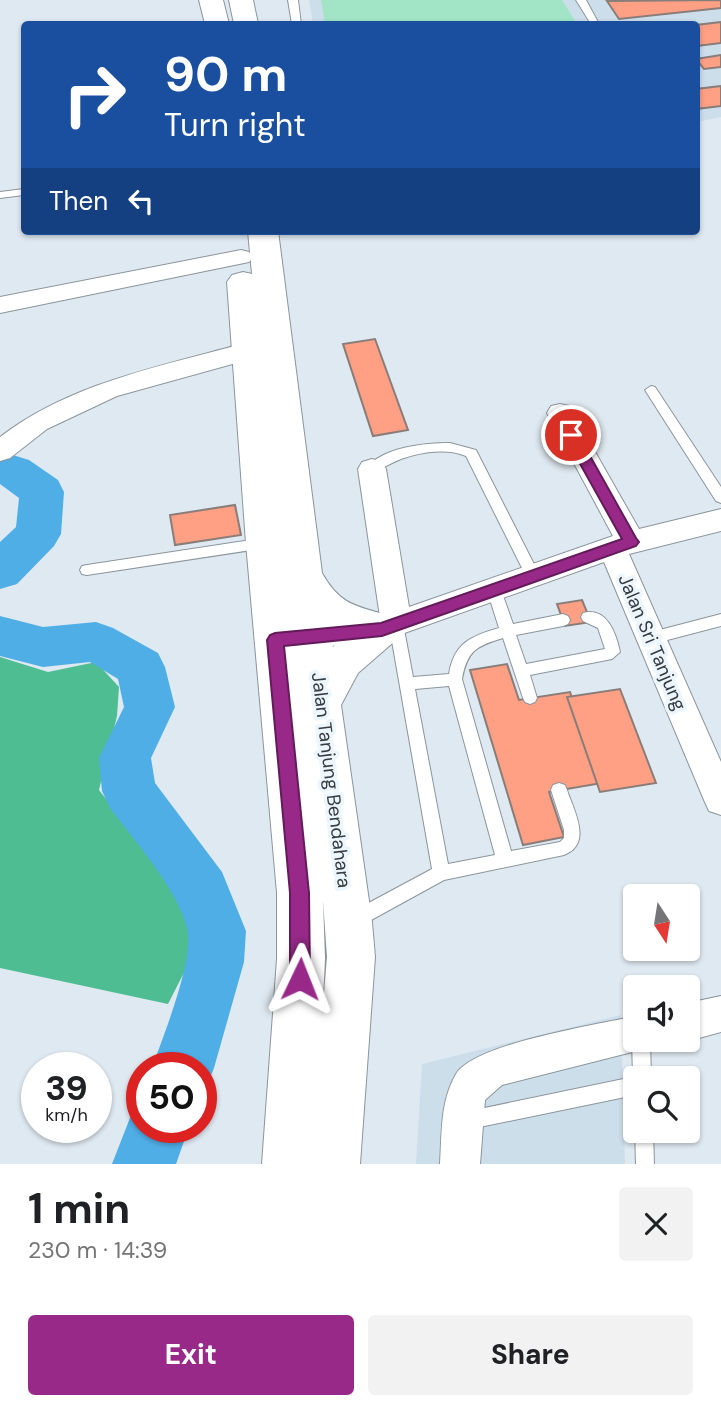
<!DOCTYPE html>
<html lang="en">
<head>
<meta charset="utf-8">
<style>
  body { margin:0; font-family:"DM Sans",sans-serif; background:#f2f2f2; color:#202124; height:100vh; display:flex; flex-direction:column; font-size:26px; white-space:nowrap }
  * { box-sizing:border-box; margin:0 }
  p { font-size:23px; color:#757577 }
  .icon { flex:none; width:38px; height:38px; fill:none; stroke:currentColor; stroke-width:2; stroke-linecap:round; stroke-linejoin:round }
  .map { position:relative; height:1164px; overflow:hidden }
  .panel { display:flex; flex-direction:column; background:#fff; flex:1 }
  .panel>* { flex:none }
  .top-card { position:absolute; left:21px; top:21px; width:679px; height:214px; border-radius:7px; box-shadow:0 2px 5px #0004; background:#1a4fa0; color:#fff; overflow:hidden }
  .needle { width:46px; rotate:168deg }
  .fabs { position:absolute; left:623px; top:884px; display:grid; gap:14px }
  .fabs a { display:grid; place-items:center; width:77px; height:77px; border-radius:7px; background:#fff; box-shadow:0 2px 5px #0004; font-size:35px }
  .speed { position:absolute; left:21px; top:1052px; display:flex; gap:14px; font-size:35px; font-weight:700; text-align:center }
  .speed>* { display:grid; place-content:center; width:91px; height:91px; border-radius:50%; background:#fff; box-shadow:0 2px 5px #0004; line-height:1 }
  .speed small { font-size:18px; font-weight:400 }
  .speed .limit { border:10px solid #d22; background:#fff; color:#111 }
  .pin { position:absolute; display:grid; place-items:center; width:60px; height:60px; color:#fff; margin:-30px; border:4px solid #fff; border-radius:50%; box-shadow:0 2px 7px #0007 }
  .me { position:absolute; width:77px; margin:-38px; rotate:2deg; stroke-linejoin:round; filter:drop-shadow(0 0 5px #0008) }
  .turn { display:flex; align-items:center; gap:24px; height:147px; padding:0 28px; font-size:32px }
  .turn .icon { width:91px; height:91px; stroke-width:2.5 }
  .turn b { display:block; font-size:49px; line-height:60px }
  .then { display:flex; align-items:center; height:66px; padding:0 28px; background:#0003; gap:14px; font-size:26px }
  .round { display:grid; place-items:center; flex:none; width:74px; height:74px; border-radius:7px; background:#f2f2f2 }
  .head { display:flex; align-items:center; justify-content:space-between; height:119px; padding:0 28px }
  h1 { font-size:42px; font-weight:700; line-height:52px }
  .primary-button { display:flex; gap:14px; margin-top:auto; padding:14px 28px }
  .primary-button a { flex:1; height:80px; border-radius:7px; background:#982989; color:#fff; font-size:28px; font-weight:700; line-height:80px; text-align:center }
  .primary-button a+a { background:#f2f2f2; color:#202124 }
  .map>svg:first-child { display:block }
</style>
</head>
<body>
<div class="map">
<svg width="721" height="1164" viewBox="0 0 721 1164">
  <rect width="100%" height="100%" fill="#dfe9f1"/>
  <g fill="#cddeeb">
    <path d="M309 0H721V117L697 122 696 24H313Z"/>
    <path d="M621 1015 625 1164H416L422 1064Z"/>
  </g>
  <path fill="#a2e5c6" d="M321 0H562L577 24H325Z"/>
  <path fill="#4ebd91" d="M0 657 48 672 96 662 119 687 117 716 99 790 178 890 194 953 168 1004 0 968Z"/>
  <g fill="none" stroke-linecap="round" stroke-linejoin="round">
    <g fill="#50aee7" fill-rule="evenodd">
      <path d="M0 451 29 460 58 480 64 492 61 534 54 546 17 584 0 589V542L16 527 19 498 0 484Z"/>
      <path d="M0 616 43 627 96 622 113 628 158 653 165 667 175 707 151 758 155 783 222 872 246 931 244 962 214 1068 205 1090 201 1091V1068H152C163 1036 195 959 187 928 178 890 134 840 110 808L102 791 99 758 124 707 118 679 90 662 43 667 0 656Z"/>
      <path d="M142 1102V1127H189L176 1164H112L135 1105Z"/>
    </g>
  </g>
  <g fill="#ff9f83" stroke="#897d7a" stroke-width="2">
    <path d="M721 0V8L619 19 607 1Z"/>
    <path d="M721 22V43L696 46V25Z"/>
    <path d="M721 55V67L704 69 696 59Z"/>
    <path d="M721 86V106L696 109V89Z"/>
    <path d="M375 339 408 430 373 436 343 344Z"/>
    <path d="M235 505 241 535 175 545 170 515Z"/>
    <path d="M582 600 591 622 565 626 557 604Z"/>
    <path d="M507 664 519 700 570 692 602 783 549 792 564 837 523 845 470 670Z"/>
    <path d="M620 689 656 783 600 792 567 697Z"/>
  </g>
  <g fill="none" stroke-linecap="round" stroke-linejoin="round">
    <g stroke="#8b959c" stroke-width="2">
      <g id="lane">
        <path d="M288 0H298L301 24H292Z"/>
        <path d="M576 0H586L599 24H591Z"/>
        <path d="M24 189V195L0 198V192Z"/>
        <path d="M651 386 655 387 721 487V503L716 501 645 390Z"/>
        <path d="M450 443 476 450 540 576 538 580H528L466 456C444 447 413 453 392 463 385 466 379 471 372 474L365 469C383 447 424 443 450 443Z"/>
        <path d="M265 538 272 543 265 548 87 575 82 574 80 570 82 566 87 565Z"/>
        <path d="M494 585 499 586 501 590 513 624 563 614 568 616 570 620 568 624 563 626 516 635 526 664 605 649 598 628 583 621 581 617 583 613C607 607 616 633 620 652L612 659 530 675 537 698 535 702 530 704 525 702 523 698 503 638C476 646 467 651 462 679L511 851 560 842 564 838V830L551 790 553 785 559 783 565 785 567 790C574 811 593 844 564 855L444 880 362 925 356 927 350 925 348 919 350 913 432 869 389 624 391 620H401L403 624 413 677 449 674C454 643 471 636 499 628L487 590 489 586ZM449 686 495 855 448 864 415 689Z"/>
        <path d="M721 614V626L652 644 647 642 645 638 647 634 652 632Z"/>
        <path d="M635 1034V1040H650L651 1078H635V1095L465 1130 458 1128 456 1121 458 1114 465 1112 633 1077 632 1040Z"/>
        <path d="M635 1129V1130H653L654 1164H636L635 1130Z"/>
      </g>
    </g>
    <g stroke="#8b959c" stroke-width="2">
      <g id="street">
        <path d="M241 250 249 252 253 257 249 262 0 313V297Z"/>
        <path d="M249 342 258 345 262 351 258 357 117 396 47 429 10 458 0 461V437C72 382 163 366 249 342Z"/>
        <path d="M560 404 569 406 639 529 721 509V531L629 554 721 762V815L709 811 704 800 604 562 382 641 291 650 280 647 276 638 280 629 291 626 380 617 358 469 362 462 372 459 382 462 386 469 409 607 613 536 547 413 551 406Z"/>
        <path d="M721 996V1032L688 1041 685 1040H688V1003Z"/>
        <path d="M635 1016V1040H652L648 1048 502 1085 485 1100 480 1164H440C442 1133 440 1102 456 1074 475 1043 598 1025 635 1016Z"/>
      </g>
    </g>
    <g stroke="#8b959c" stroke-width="2">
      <g id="secondary">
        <path d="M199 0H223L229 24H205Z"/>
        <path d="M229 0H253L258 24H234Z"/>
        <path d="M248 231H278L322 573C342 609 361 606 396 618L402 629 396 640 358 673 341 705 372 922 375 957 360 1164H262L277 959V893L246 543 227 282 232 275 243 272 252 274ZM331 631 346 636 333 647ZM323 900 327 957 322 1017 325 959Z"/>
      </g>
    </g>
    <use href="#lane" fill="#fff" fill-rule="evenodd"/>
    <use href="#street" fill="#fff" fill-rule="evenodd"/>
    <use href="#secondary" fill="#fff" fill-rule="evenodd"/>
  </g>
  <path fill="#982989" stroke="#631b59" stroke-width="2" d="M571 429 576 431 636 538 639 542 636 546 382 636 284 646 309 893 310 979 307 986 300 989 293 986 290 979V893L267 640 270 635 275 633 381 623 622 539 564 435Z"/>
  <g text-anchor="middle" stroke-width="7" stroke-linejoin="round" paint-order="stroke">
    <g font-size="19" fill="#383c3f" stroke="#ecf6fe">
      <text transform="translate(653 642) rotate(67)" y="7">Jalan Sri Tanjung</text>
      <text transform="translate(332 780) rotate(83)" y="7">Jalan Tanjung Bendahara</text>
    </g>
  </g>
</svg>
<div class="fabs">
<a><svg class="needle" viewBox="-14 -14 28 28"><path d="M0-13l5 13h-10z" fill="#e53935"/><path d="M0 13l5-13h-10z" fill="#757577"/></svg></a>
<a><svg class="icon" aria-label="sound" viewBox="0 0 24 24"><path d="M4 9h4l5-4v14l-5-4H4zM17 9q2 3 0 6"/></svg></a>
<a><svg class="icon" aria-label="search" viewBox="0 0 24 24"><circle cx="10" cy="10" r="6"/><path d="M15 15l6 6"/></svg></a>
</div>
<div class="speed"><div>39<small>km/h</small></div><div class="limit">50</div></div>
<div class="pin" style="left:571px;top:435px;background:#d93025"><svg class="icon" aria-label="arrive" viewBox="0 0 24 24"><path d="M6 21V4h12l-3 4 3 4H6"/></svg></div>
<svg class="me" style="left:300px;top:979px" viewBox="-20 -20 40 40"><path d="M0-17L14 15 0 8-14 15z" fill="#982989" stroke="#fff" stroke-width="4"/></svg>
<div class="top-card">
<div class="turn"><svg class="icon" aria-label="right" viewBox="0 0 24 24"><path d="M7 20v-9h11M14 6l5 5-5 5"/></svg><div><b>90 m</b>Turn right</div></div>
<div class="then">Then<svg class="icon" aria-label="left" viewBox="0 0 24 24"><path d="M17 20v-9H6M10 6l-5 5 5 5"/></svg></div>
</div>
</div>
<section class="panel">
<div class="head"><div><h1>1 min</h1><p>230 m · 14:39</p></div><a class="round"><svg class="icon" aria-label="close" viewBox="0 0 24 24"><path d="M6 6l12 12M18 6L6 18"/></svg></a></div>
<div class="primary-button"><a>Exit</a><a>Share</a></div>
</section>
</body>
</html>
